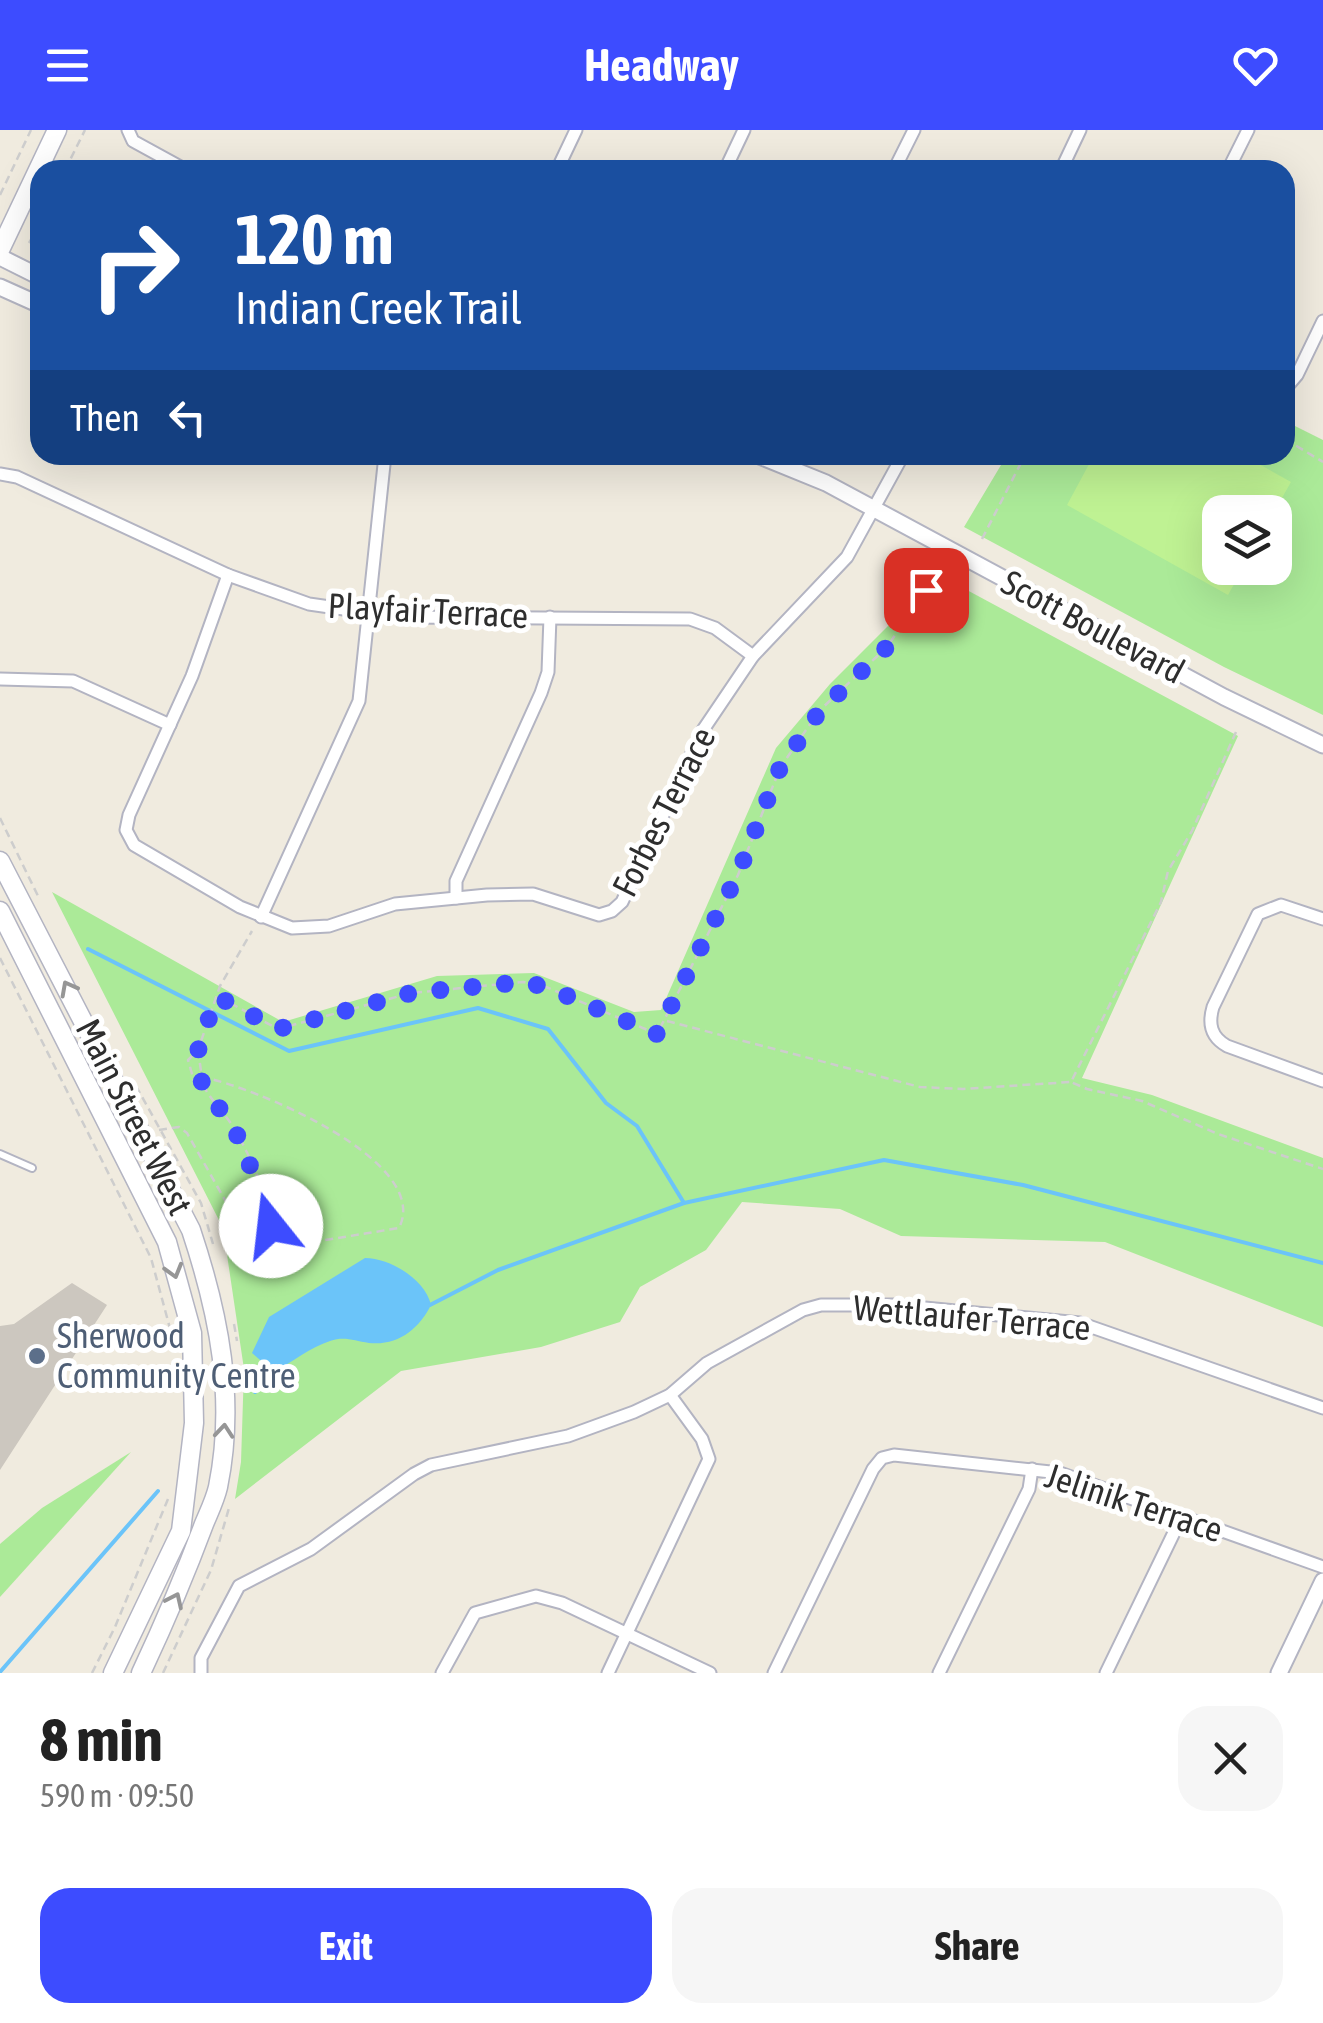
<!DOCTYPE html>
<html lang="en">
<head>
<meta charset="utf-8">
<style>
  body { margin:0; font-family:"Asap Condensed",sans-serif; background:#f6f6f6; color:#222; height:100vh; display:flex; flex-direction:column; font-size:38px; white-space:nowrap }
  * { box-sizing:border-box; margin:0 }
  p { font-size:32px; color:#767676 }
  .icon { flex:none; width:55px; height:55px; fill:none; stroke:currentColor; stroke-width:2; stroke-linecap:round; stroke-linejoin:round }
  .map { position:relative; height:1543px; overflow:hidden }
  .sheet { display:flex; flex-direction:column; background:#fff; flex:1 }
  .sheet>* { flex:none }
  .banner { position:absolute; left:30px; top:30px; width:1265px; height:305px; border-radius:30px; box-shadow:0 10px 40px #0002; background:#1a4fa0; color:#fff; overflow:hidden }
  .fabs { position:absolute; left:1202px; top:365px; display:grid; gap:20px }
  .fabs a { display:grid; place-items:center; width:90px; height:90px; border-radius:20px; background:#fff; box-shadow:0 10px 40px #0002; font-size:50px }
  .pin { position:absolute; display:grid; place-items:center; width:85px; height:85px; color:#fff; margin:-42px; border-radius:20px; box-shadow:0 5px 15px #0006 }
  .me { position:absolute; width:110px; margin:-55px; rotate:344deg; stroke-linejoin:round; filter:drop-shadow(0 0 8px #0008) }
  .turn { display:flex; align-items:center; gap:35px; height:210px; padding:0 40px; font-size:45px }
  .turn .icon { width:130px; height:130px; stroke-width:2.5 }
  .turn b { display:block; font-size:70px; line-height:85px }
  .then { display:flex; align-items:center; height:95px; padding:0 40px; background:#0003; gap:20px; font-size:38px }
  .round { display:grid; place-items:center; flex:none; width:105px; height:105px; border-radius:30px; background:#f6f6f6 }
  .headline { display:flex; align-items:center; justify-content:space-between; height:170px; padding:0 40px }
  h1 { font-size:60px; font-weight:700; line-height:75px }
  .cta { display:flex; gap:20px; margin-top:auto; padding:20px 40px }
  .cta a { flex:1; height:115px; border-radius:30px; background:#3d4cff; color:#fff; font-size:40px; font-weight:700; line-height:115px; text-align:center }
  .cta a+a { background:#f6f6f6; color:#222 }
  header { display:flex; justify-content:space-between; align-items:center; height:130px; padding:0 40px; background:#3d4cff; color:#fff; font-size:45px; font-weight:700 }
  .map>svg:first-child { display:block }
</style>
</head>
<body>
<header><svg class="icon" aria-label="menu" viewBox="0 0 24 24"><path d="M4 6h16M4 12h16M4 18h16"/></svg>Headway<svg class="icon" aria-label="heart" viewBox="0 0 24 24"><path d="M12 20l-8-8c-3-5 5-10 8-4 3-6 11-1 8 4z"/></svg></header>
<div class="map">
<svg width="1323" height="1543" viewBox="0 0 1323 1543">
  <rect width="100%" height="100%" fill="#f0ebdf"/>
  <g fill="#abea98" fill-rule="evenodd">
    <path d="M1285 291 1323 310V585L1224 537 964 397 1007 325H1285ZM1220 382H1275V438H1220Z"/>
    <path d="M939 445 1238 606 1082 948 1152 965 1323 1028V1197L1105 1112 901 1106 840 1079 742 1072 706 1120 640 1157 620 1192 541 1217 401 1241 235 1369 241 1332 244 1239 223 1098 52 762 283 892 437 846 534 843 634 882 661 880 776 618 830 554Z"/>
    <path d="M131 1322 0 1467V1414L42 1378Z"/>
  </g>
  <path fill="#bff293" d="M1094 325H1243L1291 352 1274 382H1220V438H1243L1228 465 1067 375Z"/>
  <path fill="#6bc4f9" d="M365 1128C390 1128 425 1149 431 1175 419 1199 398 1216 369 1213 354 1211 345 1206 330 1211 311 1217 292 1232 274 1242L252 1223 269 1187Z"/>
  <g fill="none" stroke-linecap="round" stroke-linejoin="round">
    <g stroke="#6bc4f9" stroke-width="4">
      <path d="M88 819 289 921 478 878 548 899 606 973 637 996 684 1073"/>
      <path d="M430 1175 498 1140 684 1073 884 1030 1023 1055 1323 1133"/>
      <path d="M255 1262 277 1239"/>
      <path d="M0 1542 158 1361"/>
    </g>
  </g>
  <path fill="#ccc7bf" d="M72 1153 107 1175 0 1340V1196L14 1194Z"/>
  <g fill="none" stroke-linecap="round" stroke-linejoin="round">
    <g stroke="#b3b4c2" stroke-width="10">
      <path id="service" d="M0 1024 32 1038"/>
    </g>
    <g stroke="#b3b4c2" stroke-width="15">
      <g id="minor">
        <path d="M128 0 133 11 186 40"/>
        <path d="M557 40 576 0"/>
        <path d="M725 40 744 0"/>
        <path d="M894 40 914 0"/>
        <path d="M1061 40 1080 0"/>
        <path d="M1228 40 1248 0"/>
        <path d="M1285 259 1297 245 1323 191"/>
        <path d="M0 344 17 347 228 445 309 474 399 487 690 489 715 498 753 526"/>
        <path d="M228 445 192 546 129 685 126 700 134 715 240 777 292 798 329 796 395 774 487 765 533 764 599 785 612 781 622 772 703 600 753 526 847 427 903 325"/>
        <path d="M0 549 73 551 170 595"/>
        <path d="M456 768V751L541 563 548 542 550 487"/>
        <path d="M261 787 359 571 385 325"/>
        <path d="M1323 789 1281 775 1258 784 1213 877C1208 894 1211 907 1227 916L1323 951"/>
        <path d="M201 1543V1528L239 1456 311 1419 414 1344 431 1335 568 1306 634 1282 670 1265 707 1233 803 1180 821 1175H894L1080 1193 1323 1278"/>
        <path d="M442 1543 475 1483 536 1466 562 1473 710 1543"/>
        <path d="M608 1543 709 1329 702 1309 670 1265"/>
        <path d="M774 1543 873 1339 882 1328 894 1325 1060 1343 1323 1437"/>
        <path d="M939 1543 1029 1359 1032 1339"/>
        <path d="M1106 1543 1182 1386"/>
      </g>
    </g>
    <g stroke="#b3b4c2" stroke-width="19">
      <g id="tertiary">
        <path d="M0 127 40 147"/>
        <path d="M0 157 40 175"/>
        <path d="M757 325 826 353 1224 567 1323 615"/>
        <path d="M1279 1543 1323 1451"/>
      </g>
    </g>
    <g stroke="#b3b4c2" stroke-width="21">
      <g id="secondary">
        <path d="M0 120 57 0"/>
        <path d="M0 731 191 1100C219 1184 236 1269 218 1357 215 1370 209 1382 204 1394 185 1445 164 1494 141 1543"/>
        <path d="M0 781 167 1112 192 1203 194 1293 181 1401 113 1543"/>
      </g>
    </g>
    <g stroke="#cdcdcd" stroke-width="2.5" stroke-dasharray="8 5" stroke-linecap="butt">
      <path d="M65 40 85 0"/>
      <path d="M0 65 31 0"/>
      <path d="M29 113 40 94"/>
      <path d="M1285 309 1323 332"/>
      <path d="M982 409 1025 325"/>
      <path d="M1236 602 1192 701 1168 741 1161 772 1071 952 1087 959 1142 971 1218 1004 1323 1039"/>
      <path d="M0 688 38 766"/>
      <path d="M0 828 151 1128 175 1217"/>
      <path d="M219 867 278 899 411 863 523 852 546 857 657 904 738 745 780 638 819 581 887 517 937 443"/>
      <path d="M667 891 920 957 963 959 1070 952"/>
      <path d="M198 920 203 955 194 951 188 930 198 920 220 856 252 801"/>
      <path d="M203 955C211 971 226 984 235 1000 256 1036 272 1078 270 1120"/>
      <path d="M136 956 201 1073 213 1114"/>
      <path d="M159 1000 179 997 187 1003 259 1130 266 1131 295 1115 399 1098C433 1030 251 956 202 947"/>
      <path d="M234 1194 237 1211"/>
      <path d="M92 1543 115 1497 168 1369"/>
      <path d="M163 1543 211 1440 229 1378"/>
    </g>
    <use href="#service" stroke="#fff" stroke-width="6"/>
    <use href="#minor" stroke="#fff" stroke-width="11"/>
    <use href="#tertiary" stroke="#fff" stroke-width="15"/>
    <use href="#secondary" stroke="#fff" stroke-width="18"/>
  </g>
  <defs><path id="oneway-chevron" d="M-2-3.5L2.5 0L-2 3.5" fill="none" stroke-width="1.6" stroke-linecap="round" stroke-linejoin="round" transform="scale(2.5)"/></defs>
  <g stroke="#969696">
    <use href="#oneway-chevron" transform="translate(68 858) rotate(-118)"/>
    <use href="#oneway-chevron" transform="translate(174 1141) rotate(74)"/>
    <use href="#oneway-chevron" transform="translate(224 1301) rotate(-85)"/>
    <use href="#oneway-chevron" transform="translate(175 1470) rotate(-65)"/>
  </g>
  <g fill="none" stroke-linecap="round" stroke-linejoin="round">
    <path stroke="#3d4cff" stroke-width="18" stroke-dasharray="0 32.4" d="M271 1096 268 1078 235 1000 202 954 198 915 218 867 278 899 411 863 523 852 546 857 657 904 738 744 780 638 819 582 887 517 926 460"/>
  </g>
  <circle fill="#5c6f8a" stroke="#fff" stroke-width="4" cx="37" cy="1226" r="10"/>
  <g text-anchor="middle" stroke-width="10" stroke-linejoin="round" paint-order="stroke">
    <g font-size="35" fill="#2e2e2e" stroke="#fff">
      <text transform="translate(428 481) rotate(3)" y="12">Playfair Terrace</text>
      <text transform="translate(1093 497) rotate(28)" y="12">Scott Boulevard</text>
      <text transform="translate(664 682) rotate(-63)" y="12">Forbes Terrace</text>
      <text transform="translate(134 987) rotate(63)" y="12">Main Street West</text>
      <text transform="translate(972 1188) rotate(5)" y="12">Wettlaufer Terrace</text>
      <text transform="translate(1134 1373) rotate(18)" y="12">Jelinik Terrace</text>
    </g>
    <g font-size="35" fill="#4e5e75" stroke="#fff" text-anchor="start">
      <text x="57" y="1218">Sherwood<tspan x="57" dy="40">Community Centre</tspan></text>
    </g>
  </g>
</svg>
<div class="fabs">
<a><svg class="icon" aria-label="layers" viewBox="0 0 24 24"><path d="M12 4l9 5-9 5-9-5zM3 14l9 5 9-5"/></svg></a>
</div>
<div class="pin" style="left:926px;top:460px;background:#d93025"><svg class="icon" aria-label="arrive" viewBox="0 0 24 24"><path d="M6 21V4h12l-3 4 3 4H6"/></svg></div>
<svg class="me" style="left:271px;top:1096px" viewBox="-20 -20 40 40"><circle r="19" fill="#fff"/><path d="M0-13L10 11 0 6-10 11z" fill="#3d4cff"/></svg>
<div class="banner">
<div class="turn"><svg class="icon" aria-label="right" viewBox="0 0 24 24"><path d="M7 20v-9h11M14 6l5 5-5 5"/></svg><div><b>120 m</b>Indian Creek Trail</div></div>
<div class="then">Then<svg class="icon" aria-label="left" viewBox="0 0 24 24"><path d="M17 20v-9H6M10 6l-5 5 5 5"/></svg></div>
</div>
</div>
<section class="sheet">
<div class="headline"><div><h1>8 min</h1><p>590 m · 09:50</p></div><a class="round"><svg class="icon" aria-label="close" viewBox="0 0 24 24"><path d="M6 6l12 12M18 6L6 18"/></svg></a></div>
<div class="cta"><a>Exit</a><a>Share</a></div>
</section>
</body>
</html>
